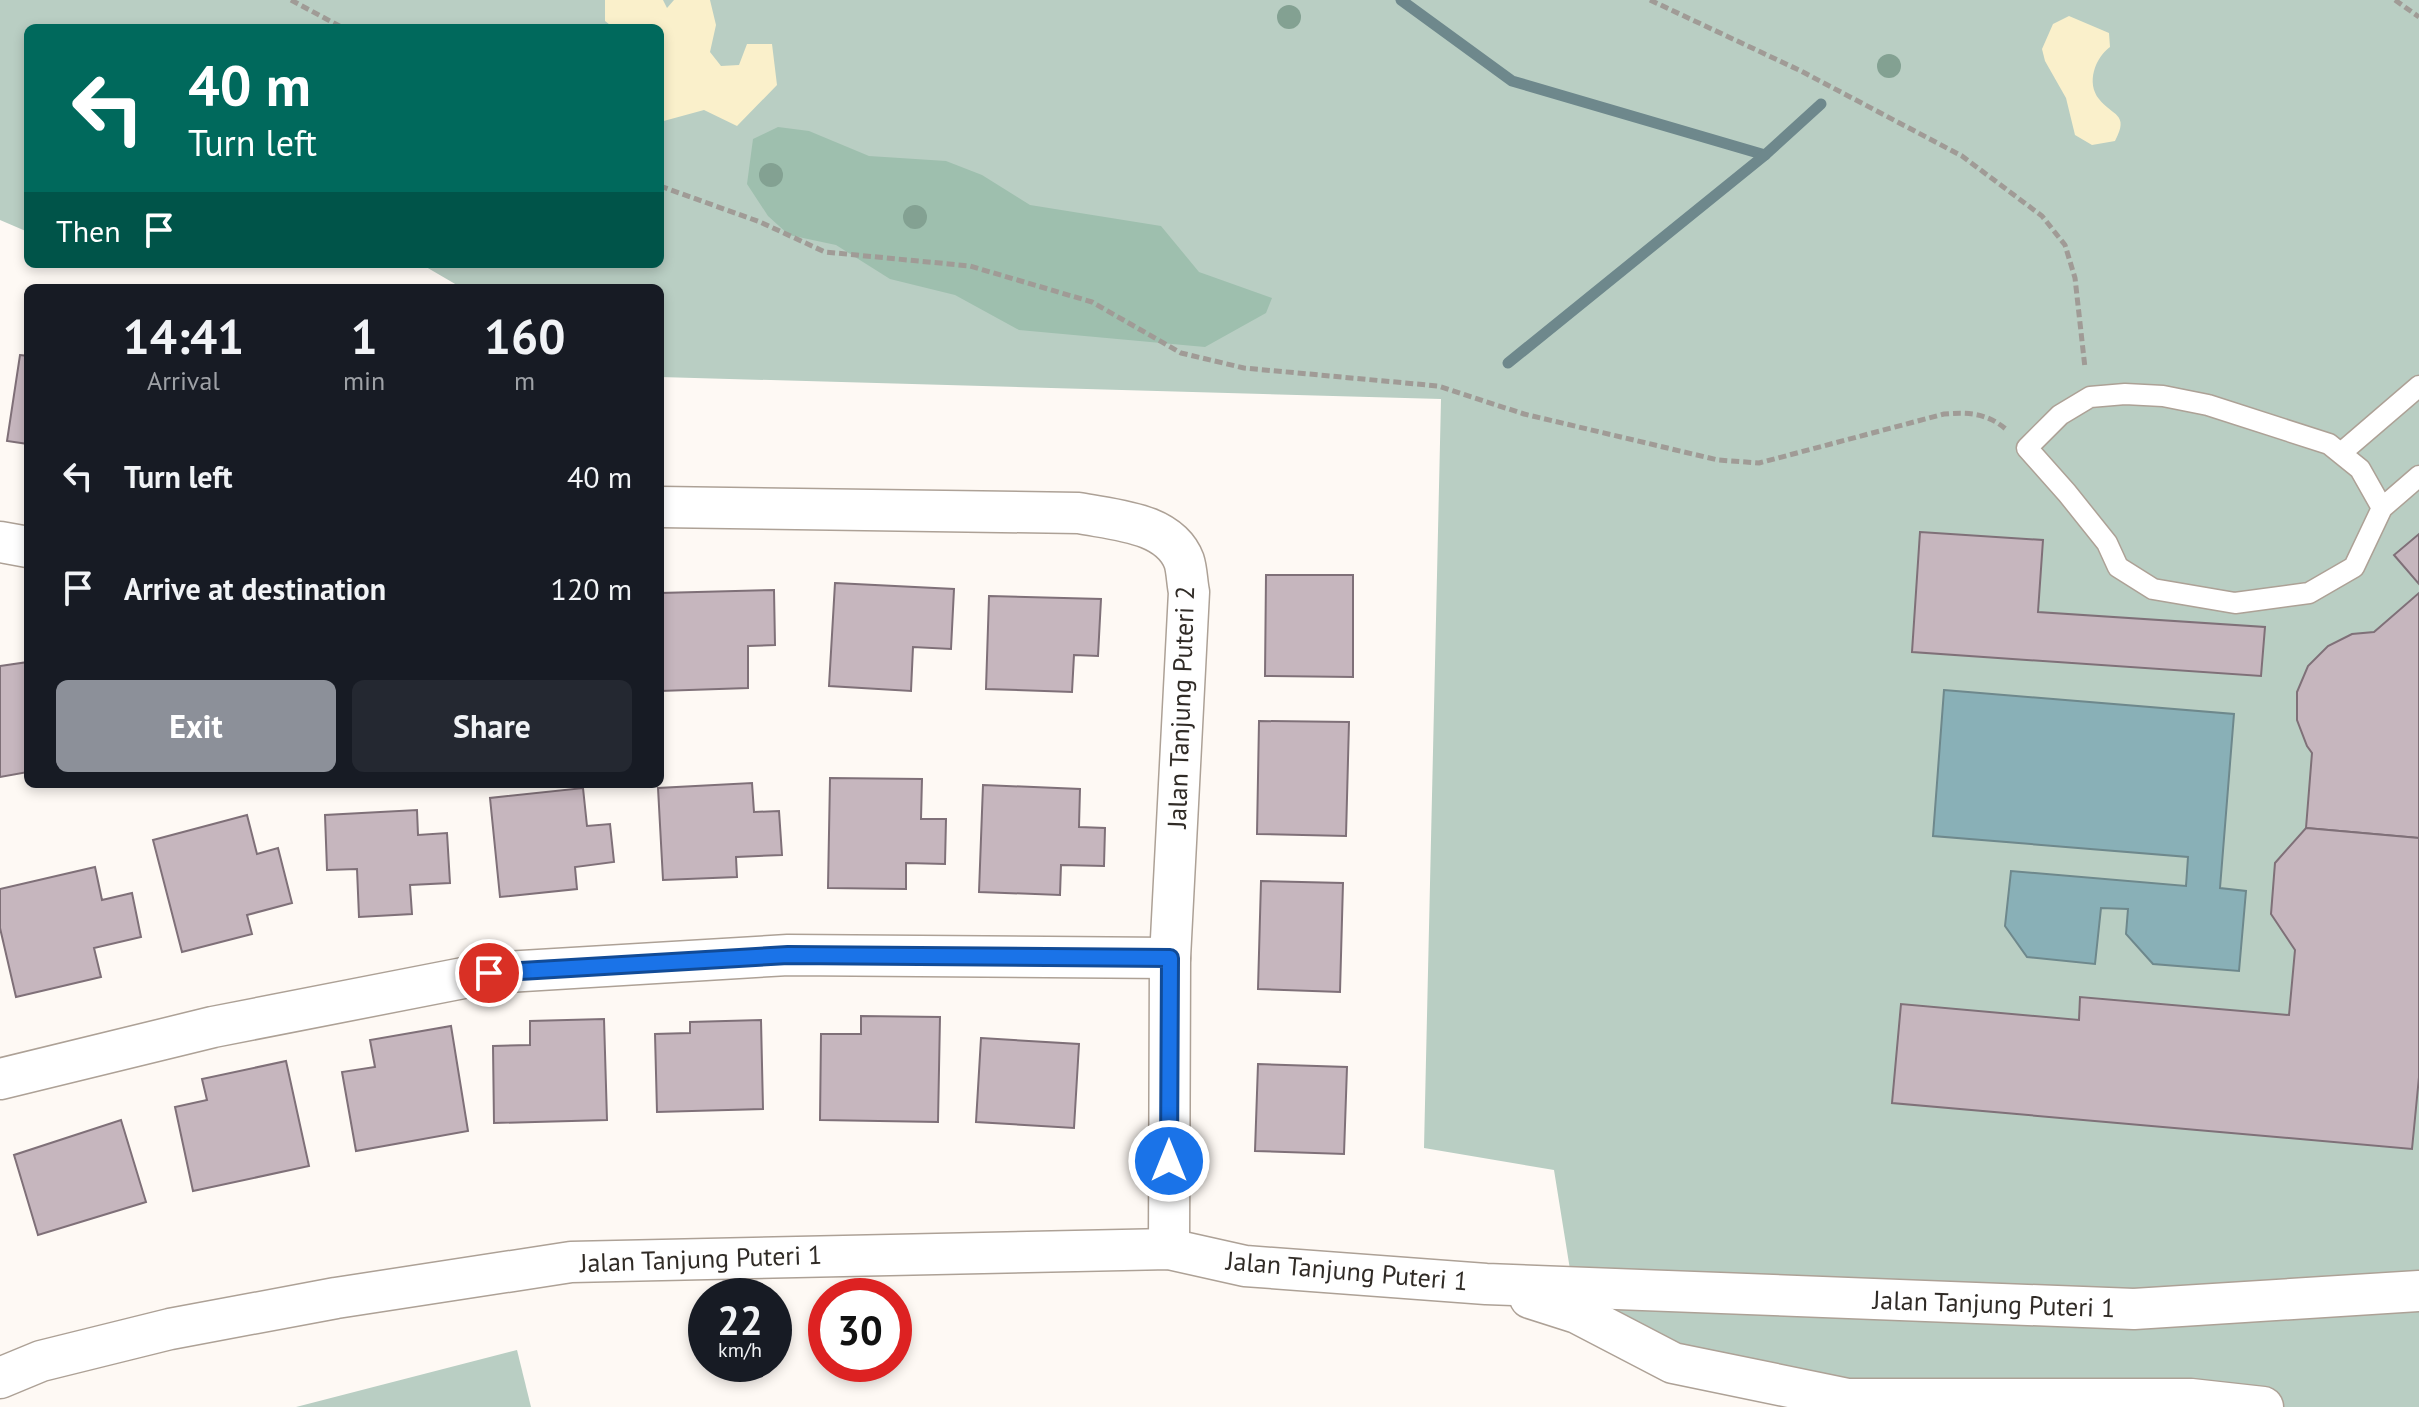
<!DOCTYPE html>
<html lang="en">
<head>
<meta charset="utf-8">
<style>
  body { margin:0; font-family:"PT Sans",sans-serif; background:#242831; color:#f1f3f6; height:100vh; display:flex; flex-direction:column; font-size:30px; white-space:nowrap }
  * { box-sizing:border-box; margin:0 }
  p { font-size:26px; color:#9ea1a6 }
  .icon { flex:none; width:44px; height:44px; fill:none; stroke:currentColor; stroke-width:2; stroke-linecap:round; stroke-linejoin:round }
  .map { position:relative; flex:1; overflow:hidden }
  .drawer { position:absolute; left:24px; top:284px; width:640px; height:504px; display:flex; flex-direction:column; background:#171b24; border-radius:12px; box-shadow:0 4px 12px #0003 }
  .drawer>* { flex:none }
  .guide { position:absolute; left:24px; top:24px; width:640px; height:244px; border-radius:12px; box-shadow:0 4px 12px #0003; background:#00695c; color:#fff; overflow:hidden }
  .speed { position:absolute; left:688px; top:1278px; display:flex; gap:16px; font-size:40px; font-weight:700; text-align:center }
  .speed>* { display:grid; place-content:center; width:104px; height:104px; border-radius:50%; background:#171b24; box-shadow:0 4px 12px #0003; line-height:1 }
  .speed small { font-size:20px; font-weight:400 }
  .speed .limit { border:12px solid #d22; background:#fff; color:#111 }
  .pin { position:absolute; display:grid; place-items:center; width:68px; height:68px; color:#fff; margin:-34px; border:4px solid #fff; border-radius:50%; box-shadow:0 2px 8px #0007 }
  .me { position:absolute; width:88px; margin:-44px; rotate:0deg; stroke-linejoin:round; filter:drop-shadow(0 0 6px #0008) }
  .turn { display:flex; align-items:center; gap:28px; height:168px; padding:0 32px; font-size:36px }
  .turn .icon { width:104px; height:104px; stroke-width:2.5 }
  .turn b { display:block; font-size:56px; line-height:68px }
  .then { display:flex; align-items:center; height:76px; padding:0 32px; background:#0003; gap:16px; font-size:30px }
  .eta { display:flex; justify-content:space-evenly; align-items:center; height:136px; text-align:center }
  .eta b { font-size:48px; font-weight:800; line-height:56px }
  .action { display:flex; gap:16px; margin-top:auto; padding:16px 32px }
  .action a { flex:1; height:92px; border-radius:12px; background:#8c9099; color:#fff; font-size:32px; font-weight:800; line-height:92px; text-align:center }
  .action a+a { background:#242831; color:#f1f3f6 }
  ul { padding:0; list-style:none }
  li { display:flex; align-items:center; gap:24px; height:112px; padding:0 32px }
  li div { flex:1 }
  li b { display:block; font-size:30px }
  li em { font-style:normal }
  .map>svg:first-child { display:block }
</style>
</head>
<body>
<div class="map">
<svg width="2419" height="1407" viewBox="0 0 2419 1407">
  <rect width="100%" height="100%" fill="#fef9f4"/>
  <g fill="#b9cec3">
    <path d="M0 0H2419V1407H2263L1848 1399 1577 1313 1554 1170 1424 1148 1441 399 660 377V288H462L421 264H660V28H28V232L0 220Z"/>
    <path d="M517 1350 531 1407H296Z"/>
  </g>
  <path fill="#9ebfae" d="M778 127 809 131 869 156 946 161 982 175 1030 205 1161 226 1199 272 1272 298 1266 313 1205 347 1019 330 955 295 890 279 836 245 789 235 768 216 747 184 753 139Z"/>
  <g fill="#faf0cb">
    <path d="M605 0H663L667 8 674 0H710L716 25 710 52 721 66 739 65 747 44H772L777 85 737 126 704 110 660 122V28H614L605 21Z"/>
    <path d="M2069 16 2109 33 2110 47C2095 58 2086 83 2099 99 2112 116 2130 113 2115 141L2092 145 2075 135 2066 98 2045 61 2042 49 2053 24Z"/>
  </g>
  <path fill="#89b0b7" stroke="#6e888c" stroke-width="2" d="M1944 690 2234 714 2220 888 2246 891 2239 971 2153 964 2126 934 2128 909 2101 908 2095 964 2027 957 2005 926 2011 871 2186 886 2188 857 1933 836Z"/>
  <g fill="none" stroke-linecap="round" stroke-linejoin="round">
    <g stroke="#6e888c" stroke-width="11">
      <path d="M1401 0 1512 81 1765 155"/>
      <path d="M1508 363 1765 155 1821 104"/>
    </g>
  </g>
  <g fill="#c6b6be" stroke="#7f7078" stroke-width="2">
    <path d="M20 355 28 356V444L7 441Z"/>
    <path d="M1920 532 2043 540 2038 612 2265 627 2261 676 1912 652Z"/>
    <path d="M2419 534V584L2394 555Z"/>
    <path d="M1266 575H1353V677L1265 676Z"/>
    <path d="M835 583 954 589 951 649 913 647 911 691 829 686Z"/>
    <path d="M774 590 775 645 748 646V688L660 691V593Z"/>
    <path d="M2419 593V838L2306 828 2312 753 2307 746 2297 720V692L2308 666 2328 646 2352 634 2374 632Z"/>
    <path d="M989 596 1101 599 1098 656 1074 655 1072 692 986 689Z"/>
    <path d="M28 662V772L0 777V666Z"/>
    <path d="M1259 721 1349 722 1346 836 1257 834Z"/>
    <path d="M830 778 922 779 921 819H946L945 864 906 863V889L828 888Z"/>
    <path d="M752 783 754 812 779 811 782 855 736 857 737 877 663 880 658 788Z"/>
    <path d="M983 785 1080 789 1079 827 1105 828 1104 866 1061 865 1060 895 979 892Z"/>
    <path d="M583 788 587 826 610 824 614 862 575 867 577 889 500 897 490 798Z"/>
    <path d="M417 810 418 835 447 833 450 883 410 885 412 914 359 917 357 869 327 870 325 815Z"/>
    <path d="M247 815 257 854 278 848 292 903 247 915 252 934 182 952 153 840Z"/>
    <path d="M2306 828 2419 838V1077L2412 1149 1892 1103 1901 1004 2079 1020 2080 997 2289 1015 2295 950 2271 914 2275 863Z"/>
    <path d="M95 867 102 900 132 893 141 937 94 948 101 977 16 997 0 928V889Z"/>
    <path d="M1261 881 1343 883 1340 992 1258 989Z"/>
    <path d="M861 1016 940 1017 938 1122 820 1120 821 1034H861Z"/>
    <path d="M604 1019 607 1120 494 1123 493 1046 530 1045V1021Z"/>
    <path d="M761 1020 763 1109 657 1112 655 1034 690 1033V1022Z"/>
    <path d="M451 1026 468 1131 356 1151 342 1072 375 1067 370 1040Z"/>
    <path d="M981 1038 1079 1044 1074 1128 976 1122Z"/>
    <path d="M286 1061 309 1166 193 1191 175 1107 207 1100 202 1079Z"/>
    <path d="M1258 1064 1347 1067 1344 1154 1255 1151Z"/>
    <path d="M121 1120 146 1202 38 1235 14 1155Z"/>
  </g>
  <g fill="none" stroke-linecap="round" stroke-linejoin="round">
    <g stroke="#ada196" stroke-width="23">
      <g id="service">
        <path d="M2341 453 2419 386"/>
        <path d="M2382 508 2360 469 2329 444 2208 405 2163 396 2125 394 2090 397 2060 415 2027 448 2067 493 2107 543 2118 567 2153 589 2235 603 2309 593 2354 567 2382 508 2419 476"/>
      </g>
    </g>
    <g stroke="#ada196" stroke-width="43">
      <g id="minor">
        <path d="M660 507 1079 513C1114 520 1169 522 1184 561 1187 570 1187 583 1189 592L1170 958 1169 1249"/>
        <path d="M0 542 28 547"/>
        <path d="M0 1079 213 1027 489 973 788 955 1170 958"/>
        <path d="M1530 1298 1577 1313 1673 1363 1848 1399H2191L2263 1407"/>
        <path d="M0 1378 41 1361 170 1329 336 1298 571 1262 1169 1249 1245 1266 1486 1284 2134 1309 2419 1291"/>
      </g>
    </g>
    <g stroke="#a09b96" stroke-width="5" stroke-dasharray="8 4" stroke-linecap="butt">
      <path d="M291 0 343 28"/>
      <path d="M1650 0 1801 71 1962 156 2042 216 2065 245 2075 278 2085 368"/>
      <path d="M2395 0 2419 17"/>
      <path d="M660 186 760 222 825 252 970 266 1092 302 1181 353 1244 368 1438 386 1524 414 1718 460 1759 463 1944 414C1969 412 1987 413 2007 430"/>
    </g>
    <use href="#service" stroke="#fff" stroke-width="20"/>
    <use href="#minor" stroke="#fff" stroke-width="40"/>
  </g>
  <g fill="#83a192">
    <circle cx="1289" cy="17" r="12"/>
    <circle cx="1889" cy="66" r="12"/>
    <circle cx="771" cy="175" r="12"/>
    <circle cx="915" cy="217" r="12"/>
  </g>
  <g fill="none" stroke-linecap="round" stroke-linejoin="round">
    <g stroke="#114b97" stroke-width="20">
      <path id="route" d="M489 973 788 955 1170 958 1169 1161"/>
    </g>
    <use href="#route" stroke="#1a73e8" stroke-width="14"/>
  </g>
  <g text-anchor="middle" stroke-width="6" stroke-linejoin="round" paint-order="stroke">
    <g font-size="26" fill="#302b26" stroke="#fff">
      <text transform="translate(1181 707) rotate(-88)" y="9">Jalan Tanjung Puteri 2</text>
      <text transform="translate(701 1259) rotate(-2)" y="9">Jalan Tanjung Puteri 1</text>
      <text transform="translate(1347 1271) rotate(5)" y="9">Jalan Tanjung Puteri 1</text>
      <text transform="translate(1994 1304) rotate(2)" y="9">Jalan Tanjung Puteri 1</text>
    </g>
  </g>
</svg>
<div class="speed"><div>22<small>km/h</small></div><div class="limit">30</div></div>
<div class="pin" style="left:489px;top:973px;background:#d93025"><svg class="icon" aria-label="arrive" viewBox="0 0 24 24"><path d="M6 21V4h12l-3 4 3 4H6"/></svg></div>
<svg class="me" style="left:1169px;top:1161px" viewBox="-20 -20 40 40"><circle r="17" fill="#1a73e8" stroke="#fff" stroke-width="3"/><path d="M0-11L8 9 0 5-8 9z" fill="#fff"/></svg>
<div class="guide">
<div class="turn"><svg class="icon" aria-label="left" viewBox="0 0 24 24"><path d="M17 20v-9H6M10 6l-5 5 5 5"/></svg><div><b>40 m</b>Turn left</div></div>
<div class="then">Then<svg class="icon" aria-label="arrive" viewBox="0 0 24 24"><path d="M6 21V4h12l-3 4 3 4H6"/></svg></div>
</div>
<section class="drawer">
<div class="eta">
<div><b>14:41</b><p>Arrival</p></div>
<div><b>1</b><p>min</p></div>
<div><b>160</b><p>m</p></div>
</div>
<ul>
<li><svg class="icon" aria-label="left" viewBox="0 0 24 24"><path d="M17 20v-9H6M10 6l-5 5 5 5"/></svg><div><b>Turn left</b></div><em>40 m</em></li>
<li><svg class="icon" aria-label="arrive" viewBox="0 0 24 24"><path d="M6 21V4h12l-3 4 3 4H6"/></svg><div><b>Arrive at destination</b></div><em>120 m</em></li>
</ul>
<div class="action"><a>Exit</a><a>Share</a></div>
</section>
</div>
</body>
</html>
